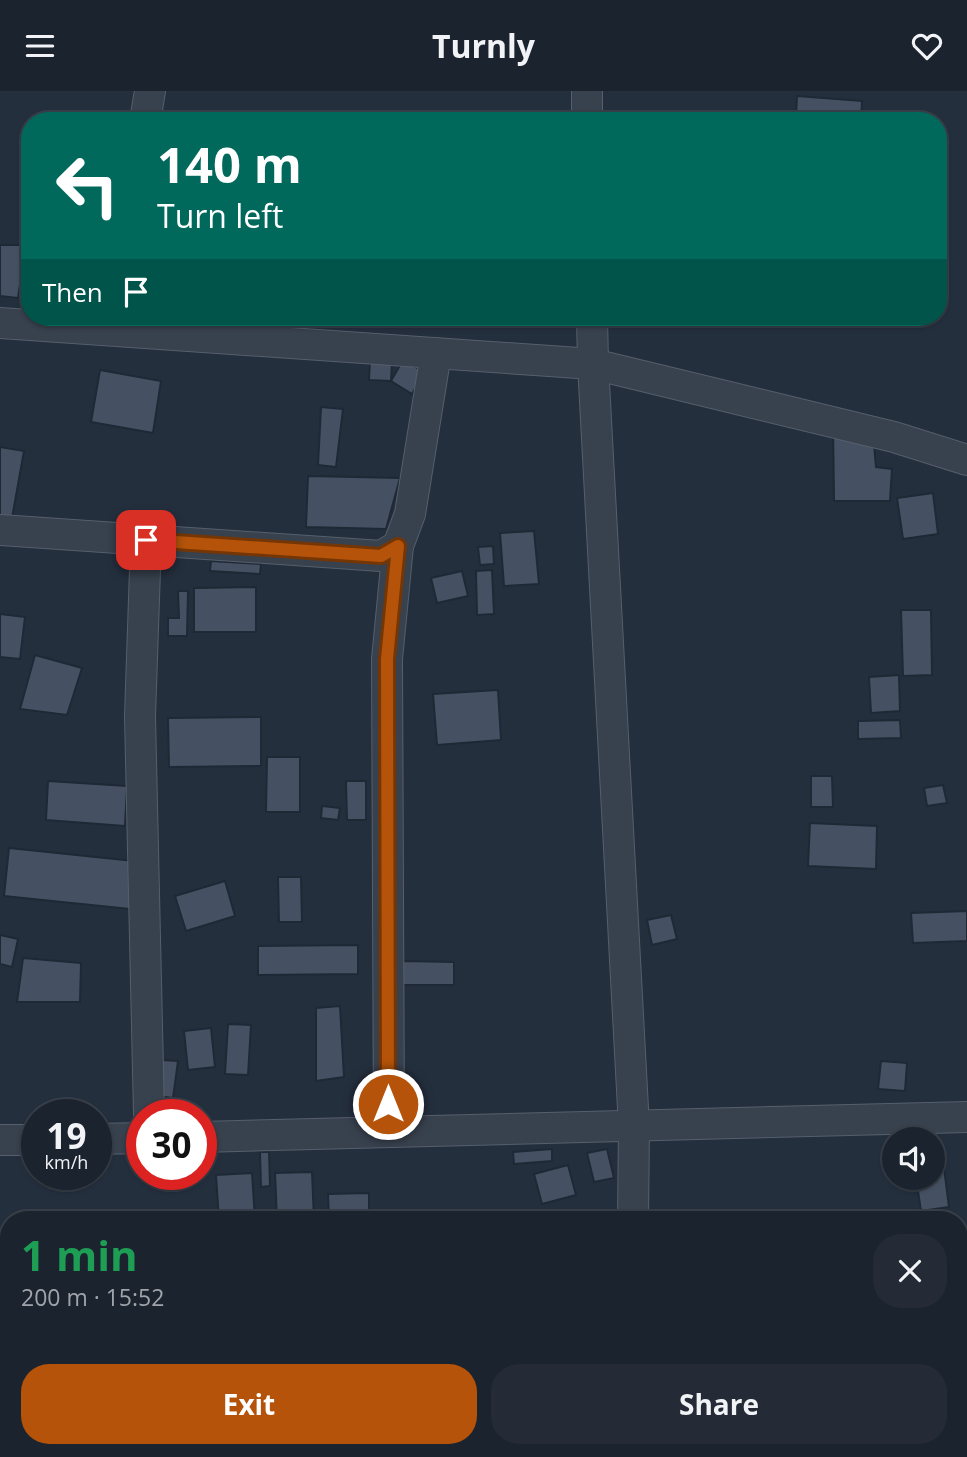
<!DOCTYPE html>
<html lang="en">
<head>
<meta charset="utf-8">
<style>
  body { margin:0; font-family:"Open Sans",sans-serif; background:#242b36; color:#f1f3f6; height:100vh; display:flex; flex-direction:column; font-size:26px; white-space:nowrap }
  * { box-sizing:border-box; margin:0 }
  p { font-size:23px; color:#a0a4aa }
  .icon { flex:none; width:38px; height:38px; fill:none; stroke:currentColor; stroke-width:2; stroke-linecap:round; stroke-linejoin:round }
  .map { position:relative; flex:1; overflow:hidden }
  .sheet { position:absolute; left:0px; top:1120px; width:968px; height:247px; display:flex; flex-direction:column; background:#1b232e; border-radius:28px 28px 0 0; box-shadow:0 2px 5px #0004,0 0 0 2px #39404a }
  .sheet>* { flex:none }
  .top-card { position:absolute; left:21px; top:21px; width:926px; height:214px; border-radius:28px; box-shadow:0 2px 5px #0004,0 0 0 2px #39404a; background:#00695c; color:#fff; overflow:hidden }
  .fabs { position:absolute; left:882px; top:1036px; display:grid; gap:14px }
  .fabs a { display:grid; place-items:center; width:63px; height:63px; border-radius:50%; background:#1b232e; box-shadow:0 2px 5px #0004,0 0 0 2px #39404a; font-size:35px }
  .speed { position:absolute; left:21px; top:1008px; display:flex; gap:14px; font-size:35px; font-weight:700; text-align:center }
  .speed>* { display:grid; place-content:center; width:91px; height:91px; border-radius:50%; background:#1b232e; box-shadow:0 2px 5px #0004,0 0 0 2px #39404a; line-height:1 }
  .speed small { font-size:18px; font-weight:400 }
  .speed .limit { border:10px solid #d22; background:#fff; color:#111 }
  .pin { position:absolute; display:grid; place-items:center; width:60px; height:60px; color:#fff; margin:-30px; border-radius:14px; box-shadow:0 4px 10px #0006 }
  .me { position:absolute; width:77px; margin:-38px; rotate:0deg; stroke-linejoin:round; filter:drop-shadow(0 0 5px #0008) }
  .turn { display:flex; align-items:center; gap:24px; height:147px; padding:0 21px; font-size:32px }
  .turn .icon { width:91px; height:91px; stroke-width:2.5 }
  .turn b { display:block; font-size:49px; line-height:60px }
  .then { display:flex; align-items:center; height:66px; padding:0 21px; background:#0003; gap:14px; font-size:26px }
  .round { display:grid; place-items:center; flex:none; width:74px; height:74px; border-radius:28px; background:#242b36 }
  .overview { display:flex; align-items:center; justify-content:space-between; height:119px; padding:0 21px }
  h1 { font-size:42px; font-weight:700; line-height:52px; color:#1e9e55 }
  .primary-button { display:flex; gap:14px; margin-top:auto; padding:14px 21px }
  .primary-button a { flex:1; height:80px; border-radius:28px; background:#b45309; color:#fff; font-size:28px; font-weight:700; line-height:80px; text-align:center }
  .primary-button a+a { background:#242b36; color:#f1f3f6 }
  header { display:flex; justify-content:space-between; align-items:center; height:91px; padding:0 21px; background:#1b232e; font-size:32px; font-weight:700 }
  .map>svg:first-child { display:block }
</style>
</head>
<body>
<header><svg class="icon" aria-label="menu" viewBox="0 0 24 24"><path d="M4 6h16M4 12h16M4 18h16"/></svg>Turnly<svg class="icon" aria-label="heart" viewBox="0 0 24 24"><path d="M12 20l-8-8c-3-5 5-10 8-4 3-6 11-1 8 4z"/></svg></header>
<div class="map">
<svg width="967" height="1366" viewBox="0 0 967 1366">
  <rect width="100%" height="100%" fill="#242f3e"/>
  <g fill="#455162" stroke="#1f2835" stroke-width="2">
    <path d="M797 5 862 10 861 30 796 25Z"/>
    <path d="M0 154H26L18 207 0 205Z"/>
    <path d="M370 269 392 271 391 290 369 289Z"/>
    <path d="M403 269 424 281 412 303 391 290Z"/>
    <path d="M100 279 161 290 153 342 91 331Z"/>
    <path d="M321 316 343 318 336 376 318 374Z"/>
    <path d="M833 333 873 342 876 376 892 378 890 410H834Z"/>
    <path d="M0 356 24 360 12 427 0 425Z"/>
    <path d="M308 385 400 387 386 438 306 436Z"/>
    <path d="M933 402 938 443 903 448 897 407Z"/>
    <path d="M534 440 539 493 504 495 500 442Z"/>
    <path d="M493 455 494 473 480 474 478 456Z"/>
    <path d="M211 470 261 473 260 483 210 480Z"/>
    <path d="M492 479 494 523 477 524 476 480Z"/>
    <path d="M462 480 468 505 437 512 431 487Z"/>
    <path d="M256 496V541H194V497Z"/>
    <path d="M178 500H188L187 545H168V527H179Z"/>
    <path d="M901 519H931L932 584 903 585Z"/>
    <path d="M0 523 25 526 20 568 0 566Z"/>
    <path d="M35 564 82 577 67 624 20 618Z"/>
    <path d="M899 584 900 620 871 622 869 586Z"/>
    <path d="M498 599 501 649 437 654 433 603Z"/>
    <path d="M261 626V675L169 676 168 627Z"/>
    <path d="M900 629 901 647 858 648V630Z"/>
    <path d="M267 666H300V721H266Z"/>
    <path d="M811 685H832L833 716H811Z"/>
    <path d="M48 690 127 695 125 735 46 729Z"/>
    <path d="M346 690H366V729H347Z"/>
    <path d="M943 694 947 712 927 715 924 697Z"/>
    <path d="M322 715 340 717 338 729 321 727Z"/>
    <path d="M810 732 877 735 876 778 808 775Z"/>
    <path d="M9 757 134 770 130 818 4 805Z"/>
    <path d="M278 786H301L302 831H279Z"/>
    <path d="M225 790 235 825 186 840 175 805Z"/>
    <path d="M967 820V850L913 852 911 822Z"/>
    <path d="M671 824 677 848 652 854 647 829Z"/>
    <path d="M0 844 18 848 12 876 0 873Z"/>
    <path d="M358 854V883L258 884V855Z"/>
    <path d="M23 867 81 872 80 911H17Z"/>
    <path d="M403 870 454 871V894H403Z"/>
    <path d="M340 915 344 986 316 990V917Z"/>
    <path d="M228 933 251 934 248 984 225 983Z"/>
    <path d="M211 937 215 976 188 979 184 940Z"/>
    <path d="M162 969 178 970 173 1007 157 1005Z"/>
    <path d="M881 970 907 972 905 1000 878 998Z"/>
    <path d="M552 1058V1070L514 1073 513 1061Z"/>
    <path d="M607 1058 614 1087 594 1091 587 1062Z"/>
    <path d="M260 1061H269L270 1095 261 1096Z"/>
    <path d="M943 1069 949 1116 921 1120 916 1087H933V1070Z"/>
    <path d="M568 1074 576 1104 542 1113 534 1083Z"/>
    <path d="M312 1081 314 1129H277L275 1082Z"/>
    <path d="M252 1082 255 1129H219L216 1084Z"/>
    <path d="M369 1102V1129H329L328 1103Z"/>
    <rect x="0" y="1173" width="9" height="97"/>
  </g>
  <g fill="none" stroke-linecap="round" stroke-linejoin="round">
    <g stroke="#565f6c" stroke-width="32">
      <g id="minor">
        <path d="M587 0V30"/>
        <path d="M145 30 150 0"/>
        <path d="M592 226 593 273 634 1036 633 1129"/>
        <path d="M0 232 593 273 894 346 967 369"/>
        <path d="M0 439 381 465 398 455 410 423 436 262"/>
        <path d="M146 449 140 625 149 1024"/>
        <path d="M389 1041 387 568 398 455"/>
        <path d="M201 1046 967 1026"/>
        <path d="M96 1048 142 1047"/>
        <path d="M0 1049H37"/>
        <path d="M0 1293H9"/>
        <path d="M632 1366V1358"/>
      </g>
    </g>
    <use href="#minor" stroke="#38414e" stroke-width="30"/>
  </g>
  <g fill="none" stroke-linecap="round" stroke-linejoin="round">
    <g stroke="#753606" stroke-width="18">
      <path id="route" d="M146 449 381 465 398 455 387 568 388 1013"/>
    </g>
    <use href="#route" stroke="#b45309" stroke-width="12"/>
  </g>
</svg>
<div class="fabs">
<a><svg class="icon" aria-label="sound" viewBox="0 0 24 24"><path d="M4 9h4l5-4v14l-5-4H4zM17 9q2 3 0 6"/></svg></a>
</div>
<div class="speed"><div>19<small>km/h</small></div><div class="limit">30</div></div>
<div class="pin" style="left:146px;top:449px;background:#d93025"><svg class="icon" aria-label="arrive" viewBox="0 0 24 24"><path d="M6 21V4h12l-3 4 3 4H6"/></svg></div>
<svg class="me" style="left:388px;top:1013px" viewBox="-20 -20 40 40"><circle r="17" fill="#b45309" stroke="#fff" stroke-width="3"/><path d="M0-11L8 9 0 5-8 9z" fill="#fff"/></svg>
<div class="top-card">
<div class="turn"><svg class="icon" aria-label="left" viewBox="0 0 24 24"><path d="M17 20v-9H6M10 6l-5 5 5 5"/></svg><div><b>140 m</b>Turn left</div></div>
<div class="then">Then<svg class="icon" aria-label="arrive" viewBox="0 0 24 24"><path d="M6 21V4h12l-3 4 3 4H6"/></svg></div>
</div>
<section class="sheet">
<div class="overview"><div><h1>1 min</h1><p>200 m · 15:52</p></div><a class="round"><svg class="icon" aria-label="close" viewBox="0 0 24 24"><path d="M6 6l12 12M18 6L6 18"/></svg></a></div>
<div class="primary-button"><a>Exit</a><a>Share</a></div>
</section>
</div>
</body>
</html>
